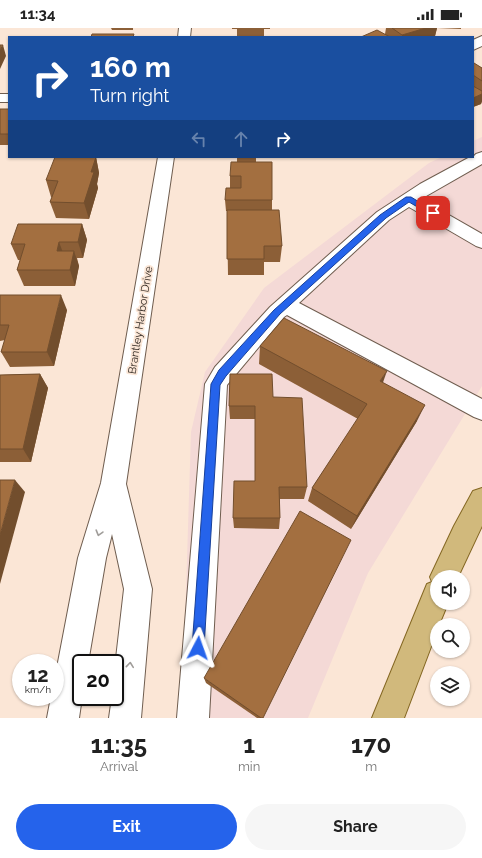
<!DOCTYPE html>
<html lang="en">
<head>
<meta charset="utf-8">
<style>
  body { margin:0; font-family:Raleway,sans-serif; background:#f6f6f6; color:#222; height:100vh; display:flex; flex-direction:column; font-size:15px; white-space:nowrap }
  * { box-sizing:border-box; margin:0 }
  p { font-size:13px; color:#767676 }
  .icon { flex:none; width:22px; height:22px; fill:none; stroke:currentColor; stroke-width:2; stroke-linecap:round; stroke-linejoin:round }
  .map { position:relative; height:690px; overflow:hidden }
  .sheet { display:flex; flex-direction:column; background:#fff; flex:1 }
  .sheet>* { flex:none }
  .guide { position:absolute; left:8px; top:8px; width:466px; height:122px; border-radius:0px; box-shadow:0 1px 3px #0004; background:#1a4fa0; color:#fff; overflow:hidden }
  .buttons { position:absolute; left:430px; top:542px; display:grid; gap:8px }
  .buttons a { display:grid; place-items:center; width:40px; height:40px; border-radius:50%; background:#fff; box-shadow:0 1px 3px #0004; font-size:20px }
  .speed { position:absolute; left:12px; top:626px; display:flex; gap:8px; font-size:20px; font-weight:700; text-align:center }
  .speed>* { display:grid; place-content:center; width:52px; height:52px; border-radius:50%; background:#fff; box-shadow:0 1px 3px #0004; line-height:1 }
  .speed small { font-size:10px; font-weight:400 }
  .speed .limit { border:2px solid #111; border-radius:6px; background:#fff; color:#111 }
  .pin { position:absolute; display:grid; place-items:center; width:34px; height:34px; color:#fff; margin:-17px; border-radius:8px; box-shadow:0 2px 6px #0006 }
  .me { position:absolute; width:44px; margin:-22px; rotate:4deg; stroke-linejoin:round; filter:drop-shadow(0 0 3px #0008) }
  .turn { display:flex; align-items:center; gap:14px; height:84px; padding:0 16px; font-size:18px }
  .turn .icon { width:52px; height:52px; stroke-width:2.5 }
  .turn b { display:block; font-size:28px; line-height:34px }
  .lanes { display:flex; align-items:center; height:38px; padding:0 16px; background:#0003; justify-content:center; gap:20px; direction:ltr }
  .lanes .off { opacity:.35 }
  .eta { display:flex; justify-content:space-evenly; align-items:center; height:68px; text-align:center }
  .eta b { font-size:24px; font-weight:700; line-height:28px }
  .action { display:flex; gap:8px; margin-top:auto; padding:8px 16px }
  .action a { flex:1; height:46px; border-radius:24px; background:#2563eb; color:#fff; font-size:16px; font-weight:700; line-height:46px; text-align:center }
  .action a+a { background:#f6f6f6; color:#222 }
  .status { display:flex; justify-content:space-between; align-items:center; height:28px; padding:0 20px; background:#fff; direction:ltr }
  .status svg { height:11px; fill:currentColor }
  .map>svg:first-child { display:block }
</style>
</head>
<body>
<div class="status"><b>11:34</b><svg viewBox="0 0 49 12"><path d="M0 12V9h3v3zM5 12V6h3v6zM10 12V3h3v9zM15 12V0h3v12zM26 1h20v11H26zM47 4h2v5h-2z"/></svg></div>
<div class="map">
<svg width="482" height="690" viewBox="0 0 482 690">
  <rect width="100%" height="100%" fill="#fbe6d6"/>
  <path fill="#f4d9d6" d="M482 109V358L368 545 308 690H182L191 404 205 344 264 260 429 135 442 129H473V113Z"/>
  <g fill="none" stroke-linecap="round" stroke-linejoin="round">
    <g stroke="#6f5d4f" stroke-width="2">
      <g id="minor">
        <path d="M179 0H191L190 9H178Z"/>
        <path d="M482 8V18L473 22V12Z"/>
        <rect x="0" y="66" width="9" height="8"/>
        <path d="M482 124V136L421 171 482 206V220L476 218 409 179 389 192 299 275 482 371V392L474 389 287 287 284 289 227 357 209 690H177L205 356 215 339 270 279 377 184 420 156 470 129H473L476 126Z"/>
        <path d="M158 129H174L126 456 152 561 141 690H109L112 669H115V639L124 561 112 506 106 530 88 635H81V669H82L79 690H47L51 669H55V650L78 530 101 455Z"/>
      </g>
    </g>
    <g stroke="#846722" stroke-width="2">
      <path id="major" d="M482 460V498L458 549H437V575H448L439 597H437V603L404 690H372L427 556 432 554 430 549 454 498 473 463Z"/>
    </g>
    <use href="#minor" fill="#fff" fill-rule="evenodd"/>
    <use href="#major" fill="#d1b97c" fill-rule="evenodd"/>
  </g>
  <g fill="#8c5f37">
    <path d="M111 0H133V2H112Z"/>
    <path d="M232 0H270V1H264V9H237V1H232Z"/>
    <path d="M386 0H461V1L437 0 435 8 430 9H361L385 6Z"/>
    <path d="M473 35 482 40V73L481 76 473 79Z"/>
    <rect x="0" y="81" width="9" height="36"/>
    <path d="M96 129 99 145 97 156 98 160 89 191 56 190 50 174 52 169H51L46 152Z"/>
    <path d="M237 129H256V134L272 172V182L282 218 280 234H264V247H228L227 183H226L225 172 230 160V148L237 134Z"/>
    <path d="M82 196 87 212 83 230H77L79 238 75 258H24L17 242 20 232H18L11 216Z"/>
    <path d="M0 267 67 282 54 338 10 339 1 324 5 312 0 313Z"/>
    <path d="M260 318 383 355 417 393 351 501 308 473 312 460 358 391 259 336Z"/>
    <path d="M40 346 48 360 31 434H0V347Z"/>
    <path d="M273 369 307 459 304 471H280V490L279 501 234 500 233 490 255 453V391H230L229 378Z"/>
    <path d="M204 650 263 690H257L206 655Z"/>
  </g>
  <g fill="#724e2d">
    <path d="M426 0H437L435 8 430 9H402V7Z"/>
    <path d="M3 17 6 28 0 41V22Z"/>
    <path d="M482 66V73L481 76 473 79V70Z"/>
    <path d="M96 129 99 145 97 156 98 160 89 191 84 175 91 144Z"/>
    <path d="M82 196 87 212 83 230 78 214Z"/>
    <path d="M59 214 65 230 57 223Z"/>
    <path d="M74 223 79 238 75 258 70 242Z"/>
    <path d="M61 267 67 282 54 338 47 324Z"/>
    <path d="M387 343 381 360 380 353Z"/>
    <path d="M40 346 48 360 31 434 23 421Z"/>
    <path d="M425 377 417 393 351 501 357 488Z"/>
    <path d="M15 452 25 464 0 556V507Z"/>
  </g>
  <g fill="#a36f40" stroke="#724e2d">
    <path d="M392 0H426L402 7Z"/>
    <path d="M377 2 390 9H361Z"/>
    <path d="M92 6H134L133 9H91Z"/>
    <path d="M0 17H3L0 22Z"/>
    <path d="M473 35H474L482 40V53L473 47Z"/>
    <path d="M473 58 482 63V66L473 70Z"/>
    <rect x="0" y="81" width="9" height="25"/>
    <path d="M55 129H96L91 144H94L84 175 50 174 58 153 46 152Z"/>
    <path d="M231 134H272V172H225L226 160H241V148H230Z"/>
    <path d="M227 182H279L282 218H264V231H227Z"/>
    <path d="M18 196H82L78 214H59L57 223H74L70 242H17L25 216H11Z"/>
    <path d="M0 267H61L47 324H1L9 297H0Z"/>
    <path d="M284 290 387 343 380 353 425 377 357 488 312 460 367 376 260 318Z"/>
    <path d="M40 346 23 421H0V347Z"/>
    <path d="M230 346H272L273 369 302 370 307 459H279L280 490H233L234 453H255V378H229Z"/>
    <path d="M0 452H15L0 507Z"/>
    <path d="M300 483 351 512 263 690H261L204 650Z"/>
  </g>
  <defs><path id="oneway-chevron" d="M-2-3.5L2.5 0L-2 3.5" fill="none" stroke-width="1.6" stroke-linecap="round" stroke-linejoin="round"/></defs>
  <g stroke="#a09d9a">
    <use href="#oneway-chevron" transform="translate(99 505) rotate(106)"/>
    <use href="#oneway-chevron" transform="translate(130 637) rotate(-84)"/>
  </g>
  <path fill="#2563eb" stroke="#184099" d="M406 169H411L437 185 433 188 431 187 409 174 386 190 280 286 226 348 220 357 204 620 202 624 198 626 193 624 192 620 211 356 219 342 274 282 380 187Z"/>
  <g text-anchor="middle" stroke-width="3.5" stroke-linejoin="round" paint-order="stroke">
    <g font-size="11" fill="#2d251f" stroke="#fbe6d6">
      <text transform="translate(140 292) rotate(-81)" y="4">Brantley Harbor Drive</text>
    </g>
  </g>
</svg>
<div class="buttons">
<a><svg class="icon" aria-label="sound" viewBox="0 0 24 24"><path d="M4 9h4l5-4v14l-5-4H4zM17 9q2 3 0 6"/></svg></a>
<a><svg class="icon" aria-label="search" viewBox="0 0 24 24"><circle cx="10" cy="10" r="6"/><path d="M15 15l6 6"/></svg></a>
<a><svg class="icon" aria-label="layers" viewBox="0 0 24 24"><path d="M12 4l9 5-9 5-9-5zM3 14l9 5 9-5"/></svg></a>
</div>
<div class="speed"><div>12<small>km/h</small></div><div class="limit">20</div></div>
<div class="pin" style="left:433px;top:185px;background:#d93025"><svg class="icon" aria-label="arrive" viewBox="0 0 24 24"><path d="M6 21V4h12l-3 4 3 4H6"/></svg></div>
<svg class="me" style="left:198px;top:620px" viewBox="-20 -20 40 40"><path d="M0-17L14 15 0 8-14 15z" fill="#2563eb" stroke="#fff" stroke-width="4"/></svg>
<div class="guide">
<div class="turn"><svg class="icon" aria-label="right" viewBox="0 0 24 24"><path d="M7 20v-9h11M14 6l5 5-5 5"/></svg><div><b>160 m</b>Turn right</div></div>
<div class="lanes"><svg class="icon off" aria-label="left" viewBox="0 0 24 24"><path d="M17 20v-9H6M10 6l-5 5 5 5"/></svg><svg class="icon off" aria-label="ahead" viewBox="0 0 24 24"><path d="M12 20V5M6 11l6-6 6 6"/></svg><svg class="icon" aria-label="right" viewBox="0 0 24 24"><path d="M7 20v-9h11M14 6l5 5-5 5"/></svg></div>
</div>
</div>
<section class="sheet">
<div class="eta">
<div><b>11:35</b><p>Arrival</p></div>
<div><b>1</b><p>min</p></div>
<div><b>170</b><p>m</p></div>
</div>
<div class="action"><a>Exit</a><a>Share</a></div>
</section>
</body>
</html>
